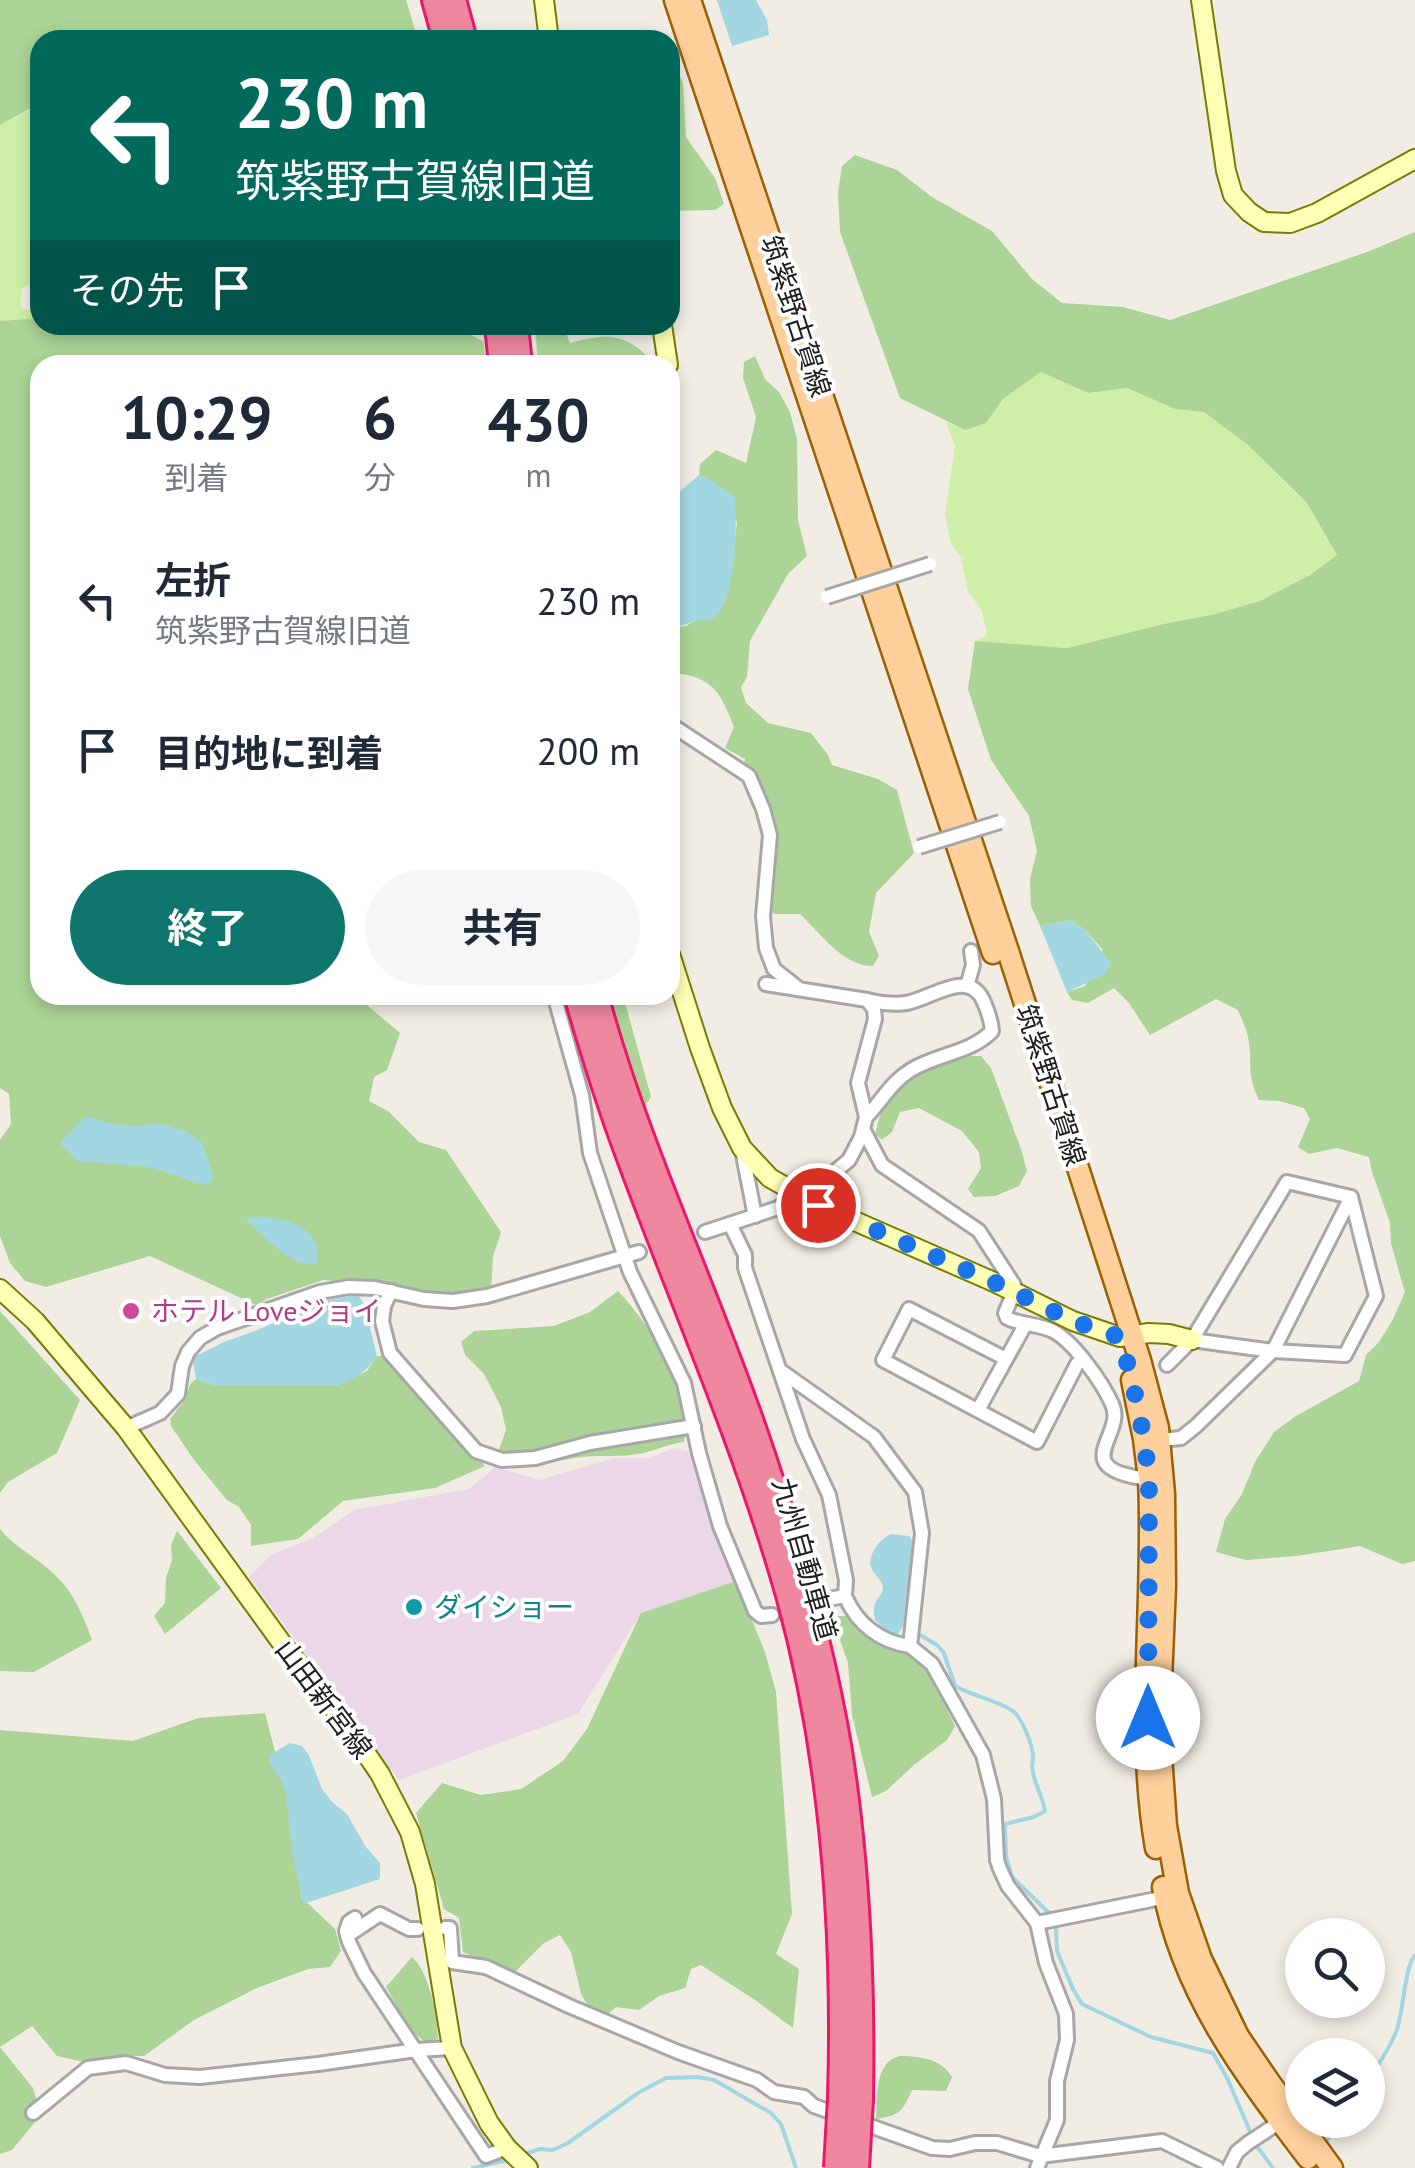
<!DOCTYPE html>
<html lang="ja">
<head>
<meta charset="utf-8">
<style>
  body { margin:0; font-family:"PT Sans","Noto Sans JP",sans-serif; background:#f6f6f7; color:#1f2937; height:100vh; display:flex; flex-direction:column; font-size:38px; white-space:nowrap }
  * { box-sizing:border-box; margin:0 }
  p { font-size:32px; color:#747a83 }
  .icon { flex:none; width:55px; height:55px; fill:none; stroke:currentColor; stroke-width:2; stroke-linecap:round; stroke-linejoin:round }
  .map { position:relative; flex:1; overflow:hidden }
  .panel { position:absolute; left:30px; top:355px; width:650px; height:650px; display:flex; flex-direction:column; background:#fff; border-radius:30px; box-shadow:0 5px 15px #0003 }
  .panel>* { flex:none }
  .banner { position:absolute; left:30px; top:30px; width:650px; height:305px; border-radius:30px; box-shadow:0 5px 15px #0003; background:#00695c; color:#fff; overflow:hidden }
  .tools { position:absolute; left:1285px; top:1918px; display:grid; gap:20px }
  .tools a { display:grid; place-items:center; width:100px; height:100px; border-radius:50%; background:#fff; box-shadow:0 5px 15px #0003; font-size:50px }
  .pin { position:absolute; display:grid; place-items:center; width:85px; height:85px; color:#fff; margin:-42px; border:5px solid #fff; border-radius:50%; box-shadow:0 2px 10px #0007 }
  .me { position:absolute; width:110px; margin:-55px; rotate:0deg; stroke-linejoin:round; filter:drop-shadow(0 0 8px #0008) }
  .turn { display:flex; align-items:center; gap:35px; height:210px; padding:0 40px; font-size:45px }
  .turn .icon { width:130px; height:130px; stroke-width:2.5 }
  .turn b { display:block; font-size:70px; line-height:85px }
  .then { display:flex; align-items:center; height:95px; padding:0 40px; background:#0003; gap:20px; font-size:38px }
  .eta { display:flex; justify-content:space-evenly; align-items:center; height:170px; text-align:center }
  .eta b { font-size:60px; font-weight:700; line-height:70px }
  .action { display:flex; gap:20px; margin-top:auto; padding:20px 40px }
  .action a { flex:1; height:115px; border-radius:60px; background:#0f766e; color:#fff; font-size:40px; font-weight:700; line-height:115px; text-align:center }
  .action a+a { background:#f6f6f7; color:#1f2937 }
  ul { padding:0; list-style:none }
  li { display:flex; align-items:center; gap:30px; height:150px; padding:0 40px }
  li div { flex:1 }
  li b { display:block; font-size:38px }
  li em { font-style:normal }
  .map>svg:first-child { display:block }
</style>
</head>
<body>
<div class="map">
<svg width="1415" height="2168" viewBox="0 0 1415 2168">
  <rect width="100%" height="100%" fill="#f1ede5"/>
  <path fill="#ebd7e8" d="M674 1448 689 1451 736 1581 641 1613 578 1714 399 1780 249 1577 271 1555 313 1538 354 1510 469 1489 496 1467 539 1480 615 1458H649Z"/>
  <g fill="#ceefa7">
    <path d="M40 104V278L21 289V308L40 313V318L0 321V125Z"/>
    <path d="M1041 372 1088 393 1127 388 1175 409 1204 412 1248 445 1306 503 1337 555 1310 575 1260 601 1215 614 1163 624 1067 648 975 641 987 635 982 611 968 591 961 558 951 544 945 514 955 446 946 422 965 430 986 423 1003 399Z"/>
  </g>
  <g fill="#acd496">
    <path d="M0 0H406L418 40H40V103L0 125Z"/>
    <path d="M670 64 675 66 683 83 686 137 715 178 724 204 715 210 670 211Z"/>
    <path d="M855 155 897 170 932 197 992 231 1032 279 1062 303 1123 307 1170 320 1367 252 1415 232V1561L1402 1564 1360 1546 1297 1556 1246 1560 1216 1552 1225 1519 1242 1494 1255 1462 1274 1432 1296 1416 1359 1381 1366 1355 1379 1342 1392 1321 1405 1292 1391 1244 1390 1223 1372 1172 1369 1157 1337 1148 1309 1154 1298 1147 1310 1119 1304 1108 1279 1101 1259 1100C1247 1075 1252 1068 1249 1043 1248 1032 1242 1020 1238 1010L1216 999 1150 1035 1129 1003 1114 988 1088 1003 1072 1000 1067 992 1085 986 1103 950 1085 930 1071 920 1040 926 1031 906 1030 879 1037 851 1029 816 991 760 968 689 975 641 1067 648 1163 624 1215 614 1260 601 1310 575 1337 555 1306 502 1248 445 1204 412 1175 409 1127 388 1088 393 1041 372 1003 399 986 423 965 430 900 398 840 232 838 193 842 166Z"/>
    <path d="M40 318V325H463V330L484 342 485 365H40V995H355L400 1033 387 1070 374 1077 369 1101 388 1111 419 1142 446 1150 501 1232 493 1257 491 1291 433 1297 390 1285 323 1280 267 1299 256 1305 150 1256 46 1287 25 1281 10 1263 0 1236V1140L11 1124 9 1094 0 1088V321Z"/>
    <path d="M535 325H563L570 343C601 335 621 331 646 355V365L593 364 586 355 574 365H538Z"/>
    <path d="M755 356 765 379 779 392 790 412 797 439 798 520 807 556 788 574 750 641 747 677 741 687 746 703 768 723 811 733 828 755 832 765 878 779 897 790 914 853 876 893 869 932 879 956 873 966C844 967 820 933 800 914H775L763 906 764 840 769 808 757 791 742 776 745 759 725 748 734 727C720 693 715 678 675 673L670 628 686 626 725 603 732 567 737 522 710 479 699 475 700 464 716 450 746 463 756 417 743 378 744 362Z"/>
    <path d="M609 995H623L651 1097 645 1106Z"/>
    <path d="M956 1056H981L991 1068 1021 1149 1027 1171 1019 1186 995 1196 974 1197 968 1189 981 1168 979 1152 962 1131 919 1108 900 1112 892 1132 882 1140 875 1134C878 1125 880 1112 884 1103 899 1077 930 1063 956 1056Z"/>
    <path d="M618 1291C639 1313 682 1372 685 1402 686 1415 685 1429 684 1442 666 1444 654 1452 638 1454 619 1457 600 1455 582 1457 548 1461 530 1472 496 1458L506 1430 501 1407 484 1374 465 1355 461 1342 474 1331 554 1326 590 1312Z"/>
    <path d="M0 1311 80 1400 57 1453 8 1482 0 1493Z"/>
    <path d="M377 1356H387L412 1390 485 1466 435 1488 343 1501 298 1539 251 1546V1525L239 1507 227 1500 194 1460 171 1426 170 1419 183 1402 191 1383 196 1379 216 1386H336L367 1371Z"/>
    <path d="M0 1529C16 1549 39 1558 56 1576 75 1594 83 1616 92 1640L34 1672 0 1671Z"/>
    <path d="M177 1531 221 1588 165 1634 154 1616 165 1603 166 1578 172 1560 171 1545Z"/>
    <path d="M736 1581 765 1652 776 1692 792 1914 776 1954 799 1969 793 2028 755 2000 701 1965 691 1969 685 1988 659 1996 639 2010 616 2007 608 2014 589 2007 581 1994 571 1952 560 1935 544 1943 512 1975 463 1952 459 1918 444 1909 416 1813 442 1783 481 1795 521 1789 563 1761 587 1729 641 1613Z"/>
    <path d="M837 1616H851L913 1651 926 1667 955 1726 947 1740 915 1764 886 1791 872 1797 852 1715 848 1663 837 1631Z"/>
    <path d="M265 1713 278 1763 302 1816 296 1851 301 1897 335 1929 341 1951 330 1967 308 1969 257 1988 194 2020 144 2056H126L84 2062 57 2056 32 2026 0 2047 33 2088 41 2115 12 2150 0 2154V1730L133 1741 198 1718Z"/>
    <path d="M412 1957C429 1971 438 2017 438 2039L431 2044C409 2037 398 2006 386 1987Z"/>
    <path d="M900 2056C920 2056 942 2059 952 2077L946 2091 912 2090C902 2112 900 2115 876 2119 878 2096 874 2062 900 2056Z"/>
  </g>
  <g fill="#a2d7e2">
    <path d="M717 0H756L767 20 769 35 732 46Z"/>
    <path d="M699 475 710 479 735 497C737 526 736 575 725 602 723 609 716 615 711 621 697 618 685 626 670 628L679 519 678 493Z"/>
    <path d="M1071 920 1085 930 1111 963 1106 974 1067 992 1040 926Z"/>
    <path d="M83 1118H93L111 1124 138 1126 159 1123 187 1132 202 1143 213 1174 212 1182 204 1185 151 1167 78 1161 60 1143Z"/>
    <path d="M246 1217C268 1217 301 1218 314 1240 319 1247 317 1256 317 1264 291 1267 268 1239 249 1223Z"/>
    <path d="M358 1295 364 1304 377 1356C366 1373 355 1379 336 1386H216L196 1379 193 1362 196 1356 224 1342 255 1331 326 1300Z"/>
    <path d="M891 1534 909 1536 913 1541 903 1626 899 1633 890 1636 875 1620C874 1615 873 1608 875 1604 877 1598 882 1595 883 1589 883 1579 873 1575 871 1567 867 1555 881 1538 891 1534Z"/>
    <path d="M290 1743 302 1746 309 1755 322 1789 332 1802 347 1814 366 1847 380 1863V1879L303 1904 292 1851 286 1793 281 1780 269 1763 271 1754Z"/>
  </g>
  <g fill="none" stroke-linecap="round" stroke-linejoin="round">
    <g stroke="#a2d7e2" stroke-width="4">
      <path d="M915 1632 937 1645 944 1653 955 1686C972 1696 1001 1701 1014 1712 1023 1720 1032 1744 1033 1756 1033 1765 1031 1764 1033 1773 1036 1787 1042 1795 1045 1811L1034 1817 1005 1824 1006 1856 1012 1877 1049 1913 1056 1929 1057 1951 1073 1989 1082 2004 1151 2037 1213 2053 1228 2080 1252 2136"/>
      <path d="M1368 2081C1377 2066 1389 2050 1396 2032 1404 2012 1404 1968 1415 1955"/>
      <path d="M1256 2145 1273 2168"/>
      <path d="M1324 2145 1341 2120"/>
      <path d="M521 2155 540 2149 553 2150 568 2143 638 2093 666 2078 698 2077 714 2080 771 2113 781 2124 796 2168"/>
      <path d="M473 2168 508 2160"/>
    </g>
    <g stroke="#a7a7a7" stroke-width="18">
      <g id="street">
        <path d="M670 724 749 776 763 809 770 835 763 916 766 948 774 969 798 988"/>
        <path d="M967 986 973 965 971 951"/>
        <path d="M554 995 582 1095 590 1153 630 1272 684 1383 699 1453 720 1526 755 1611 761 1616 772 1615"/>
        <path d="M866 1117C882 1101 890 1083 911 1070 937 1054 971 1053 992 1031 991 1019 988 1011 983 1000 968 968 931 999 906 1003 893 1005 880 1003 867 1000"/>
        <path d="M863 1129 882 1165 979 1231 1014 1285V1292L1005 1313 1007 1318C1021 1325 1039 1324 1053 1331 1074 1342 1102 1382 1112 1404 1127 1435 1064 1469 1149 1479"/>
        <path d="M742 1150 755 1216"/>
        <path d="M730 1224 745 1255V1268L803 1439 829 1495 846 1580 845 1596 834 1598"/>
        <path d="M705 1232 778 1208 796 1194 826 1179 849 1160 861 1137 866 1117 858 1083 875 1019 874 1009 867 1000 766 984"/>
        <path d="M391 1291 384 1306 382 1321 390 1353 476 1451 502 1460 535 1458 590 1443 694 1426"/>
        <path d="M1006 1359 909 1309 883 1360 1037 1442 1077 1364 1083 1359"/>
        <path d="M1167 1365 1192 1340 1287 1182 1351 1197 1376 1296 1345 1355 1273 1351 1192 1340"/>
        <path d="M781 1371 874 1437 915 1492 922 1533 910 1646 932 1664 983 1755 994 1799 997 1860 1000 1869 1008 1886 1037 1923 1046 1963 1066 2014 1067 2040 1057 2081V2120L1037 2168"/>
        <path d="M978 1410 1025 1325"/>
        <path d="M126 1428 160 1413 178 1394 182 1366 188 1352 200 1338 217 1328 320 1292 349 1287 375 1288 424 1299 453 1301 487 1296 639 1252"/>
        <path d="M1159 1440 1181 1438 1196 1426 1273 1351 1351 1197"/>
        <path d="M845 1596C857 1624 880 1642 910 1646"/>
        <path d="M355 1918 349 1922 346 1931 349 1942 364 1973 486 2156 507 2148"/>
        <path d="M1037 1923 1171 1896"/>
        <path d="M445 1928H450L452 1962 486 1967 569 2006 678 2052 757 2080 774 2092 804 2097 814 2106 932 2148 950 2149 975 2143H997L1040 2156 1162 2141 1217 2168"/>
        <path d="M347 1936 380 1914 409 1929H418"/>
        <path d="M33 2113 88 2068 126 2063 165 2075 200 2077 318 2064 416 2050 452 2048"/>
        <path d="M1229 2168 1237 2152 1248 2143 1280 2122"/>
      </g>
    </g>
    <g stroke="#767d00" stroke-width="22">
      <g id="secondary">
        <path d="M544 0 549 40"/>
        <path d="M1201 0 1226 171 1233 195 1249 212 1264 222 1290 223 1317 213 1415 159"/>
        <path d="M662 325 668 365"/>
        <path d="M670 954 700 1048 722 1108 742 1148 770 1178 818 1205 994 1282 1073 1321 1120 1337 1149 1333 1169 1334 1192 1340"/>
        <path d="M0 1289 35 1321 126 1428 281 1642 344 1721 380 1774 410 1832 425 1884 452 2048 489 2123 507 2148 528 2168"/>
      </g>
    </g>
    <g stroke="#9b6000" stroke-width="25">
      <g id="primary">
        <path d="M675 0 993 953"/>
        <path d="M690 0 1007 948 1140 1360 1158 1428 1164 1494 1165 1586 1159 1728 1166 1826 1178 1893 1201 1959 1238 2036 1270 2083 1332 2168"/>
        <path d="M1132 1380 1144 1439 1149 1479C1155 1602 1135 1727 1156 1848"/>
        <path d="M1163 1887C1182 1993 1245 2075 1308 2158"/>
      </g>
    </g>
    <g stroke="#eb176a" stroke-width="28">
      <g id="highway">
        <path d="M434 0 445 40"/>
        <path d="M454 0 465 40"/>
        <path d="M497 325 501 365"/>
        <path d="M516 325 520 365"/>
        <path d="M576 995C590 1043 605 1092 622 1139 677 1291 744 1439 788 1595 833 1758 845 1929 840 2098"/>
        <path d="M596 995C637 1147 706 1288 757 1437 792 1539 822 1644 840 1751 858 1866 863 1983 861 2099"/>
      </g>
    </g>
    <use href="#street" stroke="#fff" stroke-width="12"/>
    <use href="#secondary" stroke="#ffffb5" stroke-width="18"/>
    <use href="#primary" stroke="#ffd09c" stroke-width="20"/>
    <use href="#highway" stroke="#ef879f" stroke-width="22"/>
    <g stroke="#a7a7a7" stroke-width="18" stroke-linecap="butt">
      <g id="street-bridge">
        <path d="M827 597 930 564"/>
        <path d="M919 847 1000 822"/>
      </g>
    </g>
    <g stroke="#eb176a" stroke-width="28" stroke-linecap="butt">
      <g id="highway-bridge">
        <path d="M836 2168 840 2098"/>
        <path d="M857 2168 861 2099"/>
      </g>
    </g>
    <use href="#street-bridge" stroke="#fff" stroke-width="12"/>
    <use href="#highway-bridge" stroke="#ef879f" stroke-width="22"/>
  </g>
  <g fill="none" stroke-linecap="round" stroke-linejoin="round">
    <path stroke="#1a73e8" stroke-width="18" stroke-dasharray="0 32.4" d="M818 1205 994 1282 1073 1321 1120 1337 1132 1380 1144 1438 1149 1479 1148 1718"/>
  </g>
  <circle fill="#d1479c" stroke="#fff" stroke-width="4" cx="131" cy="1311" r="10"/>
  <circle fill="#0f9aa8" stroke="#fff" stroke-width="4" cx="414" cy="1607" r="10"/>
  <g text-anchor="middle" stroke-width="8" stroke-linejoin="round" paint-order="stroke">
    <g font-size="28" fill="#202020" stroke="#fff">
      <text transform="translate(796 316) rotate(72)" y="10">筑紫野古賀線</text>
      <text transform="translate(1051 1085) rotate(72)" y="10">筑紫野古賀線</text>
      <text transform="translate(805 1559) rotate(74)" y="10">九州自動車道</text>
      <text transform="translate(324 1699) rotate(53)" y="10">山田新宮線</text>
    </g>
    <g font-size="28" fill="#b23c85" stroke="#fff" text-anchor="start">
      <text x="151" y="1321">ホテル Loveジョイ</text>
    </g>
    <g font-size="28" fill="#0d838f" stroke="#fff" text-anchor="start">
      <text x="434" y="1617">ダイショー</text>
    </g>
  </g>
</svg>
<div class="tools">
<a><svg class="icon" aria-label="search" viewBox="0 0 24 24"><circle cx="10" cy="10" r="6"/><path d="M15 15l6 6"/></svg></a>
<a><svg class="icon" aria-label="layers" viewBox="0 0 24 24"><path d="M12 4l9 5-9 5-9-5zM3 14l9 5 9-5"/></svg></a>
</div>
<div class="pin" style="left:818px;top:1205px;background:#d93025"><svg class="icon" aria-label="arrive" viewBox="0 0 24 24"><path d="M6 21V4h12l-3 4 3 4H6"/></svg></div>
<svg class="me" style="left:1148px;top:1718px" viewBox="-20 -20 40 40"><circle r="19" fill="#fff"/><path d="M0-13L10 11 0 6-10 11z" fill="#1a73e8"/></svg>
<div class="banner">
<div class="turn"><svg class="icon" aria-label="left" viewBox="0 0 24 24"><path d="M17 20v-9H6M10 6l-5 5 5 5"/></svg><div><b>230 m</b>筑紫野古賀線旧道</div></div>
<div class="then">その先<svg class="icon" aria-label="arrive" viewBox="0 0 24 24"><path d="M6 21V4h12l-3 4 3 4H6"/></svg></div>
</div>
<section class="panel">
<div class="eta">
<div><b>10:29</b><p>到着</p></div>
<div><b>6</b><p>分</p></div>
<div><b>430</b><p>m</p></div>
</div>
<ul>
<li><svg class="icon" aria-label="left" viewBox="0 0 24 24"><path d="M17 20v-9H6M10 6l-5 5 5 5"/></svg><div><b>左折</b><p>筑紫野古賀線旧道</p></div><em>230 m</em></li>
<li><svg class="icon" aria-label="arrive" viewBox="0 0 24 24"><path d="M6 21V4h12l-3 4 3 4H6"/></svg><div><b>目的地に到着</b></div><em>200 m</em></li>
</ul>
<div class="action"><a>終了</a><a>共有</a></div>
</section>
</div>
</body>
</html>
